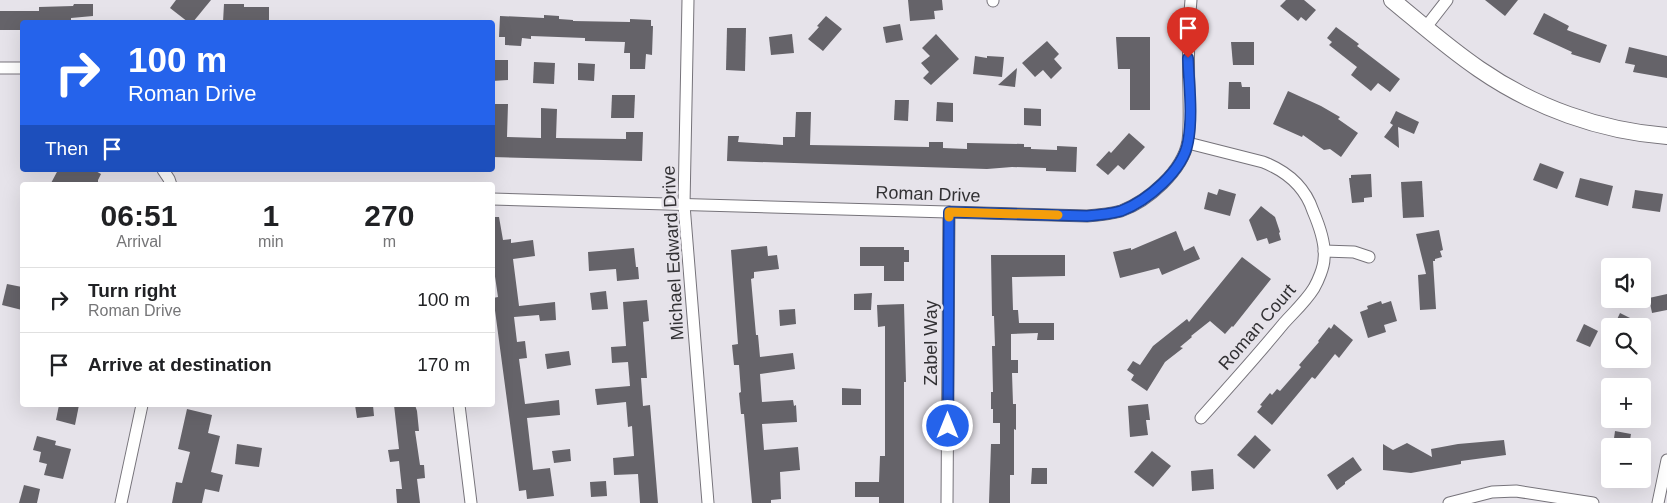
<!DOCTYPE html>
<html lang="en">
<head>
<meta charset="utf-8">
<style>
  body { margin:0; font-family:Arial,sans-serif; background:#f6f6f6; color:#202124; height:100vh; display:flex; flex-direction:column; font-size:19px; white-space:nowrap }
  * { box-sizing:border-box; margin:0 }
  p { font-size:16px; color:#757577 }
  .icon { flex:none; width:28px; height:28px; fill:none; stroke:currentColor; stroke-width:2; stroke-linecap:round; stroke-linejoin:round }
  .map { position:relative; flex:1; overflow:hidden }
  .side { position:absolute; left:20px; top:182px; width:475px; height:225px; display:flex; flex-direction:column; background:#fff; border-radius:5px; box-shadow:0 5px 20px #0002 }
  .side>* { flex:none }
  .top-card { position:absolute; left:20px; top:20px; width:475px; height:152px; border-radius:5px; box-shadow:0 5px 20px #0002; background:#2563eb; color:#fff; overflow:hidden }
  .controls { position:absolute; left:1601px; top:258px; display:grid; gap:10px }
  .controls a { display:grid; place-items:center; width:50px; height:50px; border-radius:5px; background:#fff; box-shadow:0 5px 20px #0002; font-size:25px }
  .pin { position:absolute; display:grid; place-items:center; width:42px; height:42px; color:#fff; margin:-51px -21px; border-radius:50% 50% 50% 0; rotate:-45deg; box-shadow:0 0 5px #0007 }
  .pin .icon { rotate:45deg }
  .me { position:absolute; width:55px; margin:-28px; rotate:0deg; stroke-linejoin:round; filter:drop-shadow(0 0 4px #0008) }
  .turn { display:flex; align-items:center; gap:18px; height:105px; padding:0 25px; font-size:22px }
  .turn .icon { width:65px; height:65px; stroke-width:2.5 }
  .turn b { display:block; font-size:35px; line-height:42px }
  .then { display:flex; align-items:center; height:48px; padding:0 25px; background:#0003; gap:10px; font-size:19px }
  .eta { display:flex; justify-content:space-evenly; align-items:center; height:85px; text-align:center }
  .eta b { font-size:30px; font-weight:800; line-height:35px }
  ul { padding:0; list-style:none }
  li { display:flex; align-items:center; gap:15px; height:65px; padding:0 25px; border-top:1px solid #e0e0e0 }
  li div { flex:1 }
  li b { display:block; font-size:19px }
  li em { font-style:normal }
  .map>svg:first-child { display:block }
</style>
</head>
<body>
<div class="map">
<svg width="1667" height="503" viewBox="0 0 1667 503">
  <rect width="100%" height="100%" fill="#e6e3ea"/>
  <g fill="#656369">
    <path d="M176 0H211L193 22H188L170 8Z"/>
    <path d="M908 0H942L943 10 934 11 935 19 910 21Z"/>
    <path d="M1286 0H1304L1316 10 1306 21 1301 17 1298 21 1280 6Z"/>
    <path d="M1485 0H1518L1505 16Z"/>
    <path d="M74 4H93V16L71 18V22H22V30H0V11H39V7L73 6Z"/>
    <path d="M224 4H244V7H269V22H223Z"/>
    <path d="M1544 13 1569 26 1567 30 1607 45 1600 63 1571 54 1572 52 1533 34Z"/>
    <path d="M544 15 559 16V19L573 20V21L630 22V19L651 20V26H653L652 55 646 54 645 69H630V53H624L625 42 585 41V38L531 36V39L522 38 521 46 505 45V37H499L500 16 544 18Z"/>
    <path d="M826 16 842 29 823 51 808 39 819 27 817 26Z"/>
    <path d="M900 24 903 40 886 43 883 27Z"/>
    <path d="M1336 27 1359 44 1357 46 1400 79 1390 92 1378 83 1371 91 1351 75 1357 67 1329 45 1332 42 1327 38Z"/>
    <path d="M727 28H746L745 71 726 70Z"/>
    <path d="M792 34 794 53 771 55 769 37Z"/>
    <path d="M936 34 959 59 931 85 923 78 929 72 921 63 930 56 922 48Z"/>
    <path d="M1116 37H1150V110H1130V69H1118Z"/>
    <path d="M1047 41 1059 54 1054 59 1062 68 1051 79 1043 70 1035 77 1022 63Z"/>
    <path d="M1231 42H1254V65H1233Z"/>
    <path d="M1629 47 1667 56V78L1633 72 1635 65 1625 63Z"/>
    <path d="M975 56 987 58V56L1004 57 1002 77 973 74Z"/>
    <path d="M492 60H508V80L492 81Z"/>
    <path d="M534 62 555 63 554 84 533 83Z"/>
    <path d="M578 63 595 64 594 81 578 80Z"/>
    <path d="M1017 68 1015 87 998 85Z"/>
    <path d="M1229 82H1241L1242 87H1250V109H1228Z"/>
    <path d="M1288 91 1321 106 1340 117 1338 119 1358 133 1341 157 1330 149 1324 150 1303 135 1302 137 1273 124Z"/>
    <path d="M612 95H635L634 118H611Z"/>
    <path d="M895 100H909L908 121 894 120Z"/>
    <path d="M937 102 953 103V122L936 121Z"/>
    <path d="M492 104H508L507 137 541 138V108L557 109 556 138 626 139V132H643L642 161 492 157Z"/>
    <path d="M1024 108 1041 109V126L1024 125Z"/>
    <path d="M1396 111 1419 122 1414 134 1398 127 1399 148 1384 137 1393 125 1390 123Z"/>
    <path d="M796 112H811L810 145 929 147V142H943V148L967 149V143L1024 144V147H1031V149L1057 150V146L1077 147 1076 172 1046 171V168L1012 167 987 169 727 161 728 136H739L738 142 783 145V137H795Z"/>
    <path d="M1129 133 1145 147 1124 170 1118 165 1108 175 1096 165 1109 151 1111 153Z"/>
    <path d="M1540 163 1564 172 1557 189 1533 180Z"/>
    <path d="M58 170H94L101 174 98 180V183L92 185H50Z"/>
    <path d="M1371 174 1372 197 1364 198V202L1352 203 1349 178H1351V175Z"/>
    <path d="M1580 178 1613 186 1608 206 1575 197Z"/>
    <path d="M1422 181 1424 217 1403 218 1401 182Z"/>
    <path d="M1219 189 1236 194 1230 216 1204 209 1208 192 1217 195Z"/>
    <path d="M1635 190 1663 194 1660 212 1632 208Z"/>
    <path d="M1261 206 1275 217 1280 232 1279 233 1281 240 1269 244 1267 238 1257 241 1249 220Z"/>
    <path d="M492 217H499L503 240 511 239V243L533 240 535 256 513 259 519 306 555 302 556 320 540 321 539 315 514 317 517 342 525 341 527 358 519 359 525 404 559 400 560 415 527 418 533 470 550 468 554 496 527 499 526 490 519 491 494 303 493 298 498 297 492 256Z"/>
    <path d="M1439 230 1443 250 1440 251 1442 257 1435 259V261H1433L1436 309 1420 310 1418 275 1426 274 1416 234Z"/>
    <path d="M1176 231 1184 251 1194 246 1200 259 1162 275 1159 268 1120 278 1113 252 1131 248V250Z"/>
    <path d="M767 246 768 256 777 255 779 269 754 272V278L751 279 756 335H758L760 357 793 353 795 369 760 374 762 402 793 400 794 406 796 405 797 422 762 424 764 450 798 447 800 470 780 472 781 499 771 500V503H752L744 414H741L739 393 741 392 739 365H734L732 345 738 344 731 250Z"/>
    <path d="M860 247H904V250H909V262H904V281H884V266H860Z"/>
    <path d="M634 248 636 267H638L639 279 617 281 616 269 589 271 588 252Z"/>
    <path d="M991 255H1065V276L1012 277 1013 310H1018L1019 323H1054V340H1037L1038 333 1011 334V360H1018V373H1012L1013 404H1016V430L1014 429V475H1010V503H989L991 444H1000V423H993V409H991V392H993L992 346H995L994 316H992Z"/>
    <path d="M1242 257 1271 279 1233 327 1232 326 1225 334 1210 321 1191 336 1192 337 1180 347 1183 348 1165 362 1147 391 1131 380 1134 375 1127 370 1133 361 1140 365 1153 346 1187 319 1189 322Z"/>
    <path d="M7 284 22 287V310L2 305Z"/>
    <path d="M606 291 608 309 592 310 590 293Z"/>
    <path d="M872 293 871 310H854V294Z"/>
    <path d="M1667 294V310L1652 313 1649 298Z"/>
    <path d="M647 300 649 321 643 322 647 378H641L643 406 650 405 658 503H640L638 474 614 475 613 458 634 456 632 426 628 427 626 402 597 405 595 389 630 386 628 362 612 363 611 347 626 346 623 302Z"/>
    <path d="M1381 301 1382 304 1391 301 1397 321 1384 325 1386 332 1368 338 1360 312 1368 309 1367 306Z"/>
    <path d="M904 304 906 382H904V503H879V497H855V482H879L880 456H885V326L878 327 877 305Z"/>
    <path d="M795 309 796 324 780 326 779 310Z"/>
    <path d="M1620 313 1646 326H1614Z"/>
    <path d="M1334 324 1353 340 1339 358 1335 354 1315 379 1312 377 1272 425 1257 412 1262 406 1260 405 1270 393 1272 395 1277 389 1280 391 1301 367 1299 365 1319 342 1318 341 1329 327 1331 329Z"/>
    <path d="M1584 324 1598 331 1590 347 1576 341Z"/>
    <path d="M569 351 571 365 547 369 545 354Z"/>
    <path d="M842 388 861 389V405H842Z"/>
    <path d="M1148 404 1150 420H1146L1148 435 1130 437 1128 406Z"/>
    <path d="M59 405H79L75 425 56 420Z"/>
    <path d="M355 405H373L374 416 357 418Z"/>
    <path d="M394 405H415L417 411 419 431H415L420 465H424L425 478 417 479 420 503H397L396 489H402L399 461 390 462 388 450 399 449Z"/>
    <path d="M187 409 212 415 208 433 220 436 211 472 223 475 219 492 205 489 202 503H172L176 482 182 483 190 452 178 449Z"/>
    <path d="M1615 431 1631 434 1629 446H1613Z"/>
    <path d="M1255 435 1271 450 1254 469 1237 455Z"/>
    <path d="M37 436 56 441 55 445 71 449 63 479 44 475 47 464 39 462 41 452 33 450Z"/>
    <path d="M1504 440 1506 455 1461 461V464L1411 473 1383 470V444L1393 450 1407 443 1432 457 1431 449 1458 444Z"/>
    <path d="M237 444 262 448 259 467 235 464Z"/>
    <path d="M570 449 571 461 554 463 552 451Z"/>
    <path d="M1152 451 1171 466 1153 487 1134 472Z"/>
    <path d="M1353 457 1362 470 1345 482V484L1337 490 1327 475Z"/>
    <path d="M1032 468H1047V484H1031Z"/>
    <path d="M1213 469 1214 489 1192 491 1191 471Z"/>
    <path d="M606 481 607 496 591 497 590 482Z"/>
    <path d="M24 485 40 489 37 503H19Z"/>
  </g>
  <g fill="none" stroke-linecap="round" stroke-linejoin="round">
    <g stroke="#76737a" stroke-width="13">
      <g id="street">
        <path d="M688 0 684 205 708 503"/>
        <path d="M993 0V1"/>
        <path d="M1426 27 1447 0"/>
        <path d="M0 68H22"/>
        <path d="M1188 143 1263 162C1286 171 1305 187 1313 211 1319 225 1326 244 1324 259 1324 267 1318 281 1314 288 1306 301 1294 312 1284 323 1257 356 1229 387 1201 418"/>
        <path d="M163 170 169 179 171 185"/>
        <path d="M492 199 1087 216C1099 215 1110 214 1121 211 1148 201 1183 171 1188 141 1190 125 1189 108 1189 92 1188 61 1188 31 1191 0"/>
        <path d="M1324 251 1354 252 1369 257"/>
        <path d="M459 405 471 503"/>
        <path d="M121 503 142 405"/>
        <path d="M947 503 949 212"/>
        <path d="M1449 503 1492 492 1516 491 1593 503"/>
        <path d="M1658 503 1667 460"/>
      </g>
    </g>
    <g stroke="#76737a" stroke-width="18">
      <path id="secondary" d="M1392 0C1420 23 1448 48 1479 69 1534 107 1600 131 1667 136"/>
    </g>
    <use href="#street" stroke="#fff" stroke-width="11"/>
    <use href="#secondary" stroke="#fff" stroke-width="16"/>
  </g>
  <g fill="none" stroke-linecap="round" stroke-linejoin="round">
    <g stroke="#184099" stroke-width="12">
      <path id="route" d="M948 426 949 212 1087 216C1099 215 1110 214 1121 211 1147 201 1183 171 1188 142 1193 115 1189 85 1188 58"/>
    </g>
    <use href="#route" stroke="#2563eb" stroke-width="9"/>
    <path stroke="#f59e0b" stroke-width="9" d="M949 217V212L1058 215"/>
  </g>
  <g text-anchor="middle" stroke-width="5" stroke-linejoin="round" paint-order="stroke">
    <g font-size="18" fill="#323134" stroke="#e6e3ea">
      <text transform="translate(928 194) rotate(2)" y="6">Roman Drive</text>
      <text transform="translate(673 253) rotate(-93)" y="6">Michael Edward Drive</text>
      <text transform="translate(1257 327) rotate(-49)" y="6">Roman Court</text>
      <text transform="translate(931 343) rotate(-90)" y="6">Zabel Way</text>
    </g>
  </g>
</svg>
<div class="controls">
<a><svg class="icon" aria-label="sound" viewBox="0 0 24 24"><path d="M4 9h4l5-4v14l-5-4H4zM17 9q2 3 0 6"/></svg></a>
<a><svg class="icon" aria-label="search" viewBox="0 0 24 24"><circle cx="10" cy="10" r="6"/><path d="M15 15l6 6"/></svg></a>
<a>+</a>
<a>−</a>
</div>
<div class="pin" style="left:1188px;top:58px;background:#d93025"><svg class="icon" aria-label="arrive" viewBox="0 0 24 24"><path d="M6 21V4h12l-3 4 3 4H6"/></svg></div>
<svg class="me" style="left:948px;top:426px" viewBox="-20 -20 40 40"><circle r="17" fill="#2563eb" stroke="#fff" stroke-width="3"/><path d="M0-11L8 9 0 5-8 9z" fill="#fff"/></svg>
<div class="top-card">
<div class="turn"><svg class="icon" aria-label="right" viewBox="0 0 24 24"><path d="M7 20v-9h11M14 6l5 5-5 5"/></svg><div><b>100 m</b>Roman Drive</div></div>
<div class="then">Then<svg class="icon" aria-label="arrive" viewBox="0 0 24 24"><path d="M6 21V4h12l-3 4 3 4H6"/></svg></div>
</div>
<section class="side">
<div class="eta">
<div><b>06:51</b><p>Arrival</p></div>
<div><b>1</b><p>min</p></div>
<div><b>270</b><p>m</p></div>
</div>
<ul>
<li><svg class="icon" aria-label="right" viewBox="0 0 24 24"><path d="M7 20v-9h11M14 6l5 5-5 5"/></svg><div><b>Turn right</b><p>Roman Drive</p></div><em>100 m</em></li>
<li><svg class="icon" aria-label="arrive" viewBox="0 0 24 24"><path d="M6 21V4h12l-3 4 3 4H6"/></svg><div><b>Arrive at destination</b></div><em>170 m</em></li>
</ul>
</section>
</div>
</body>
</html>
